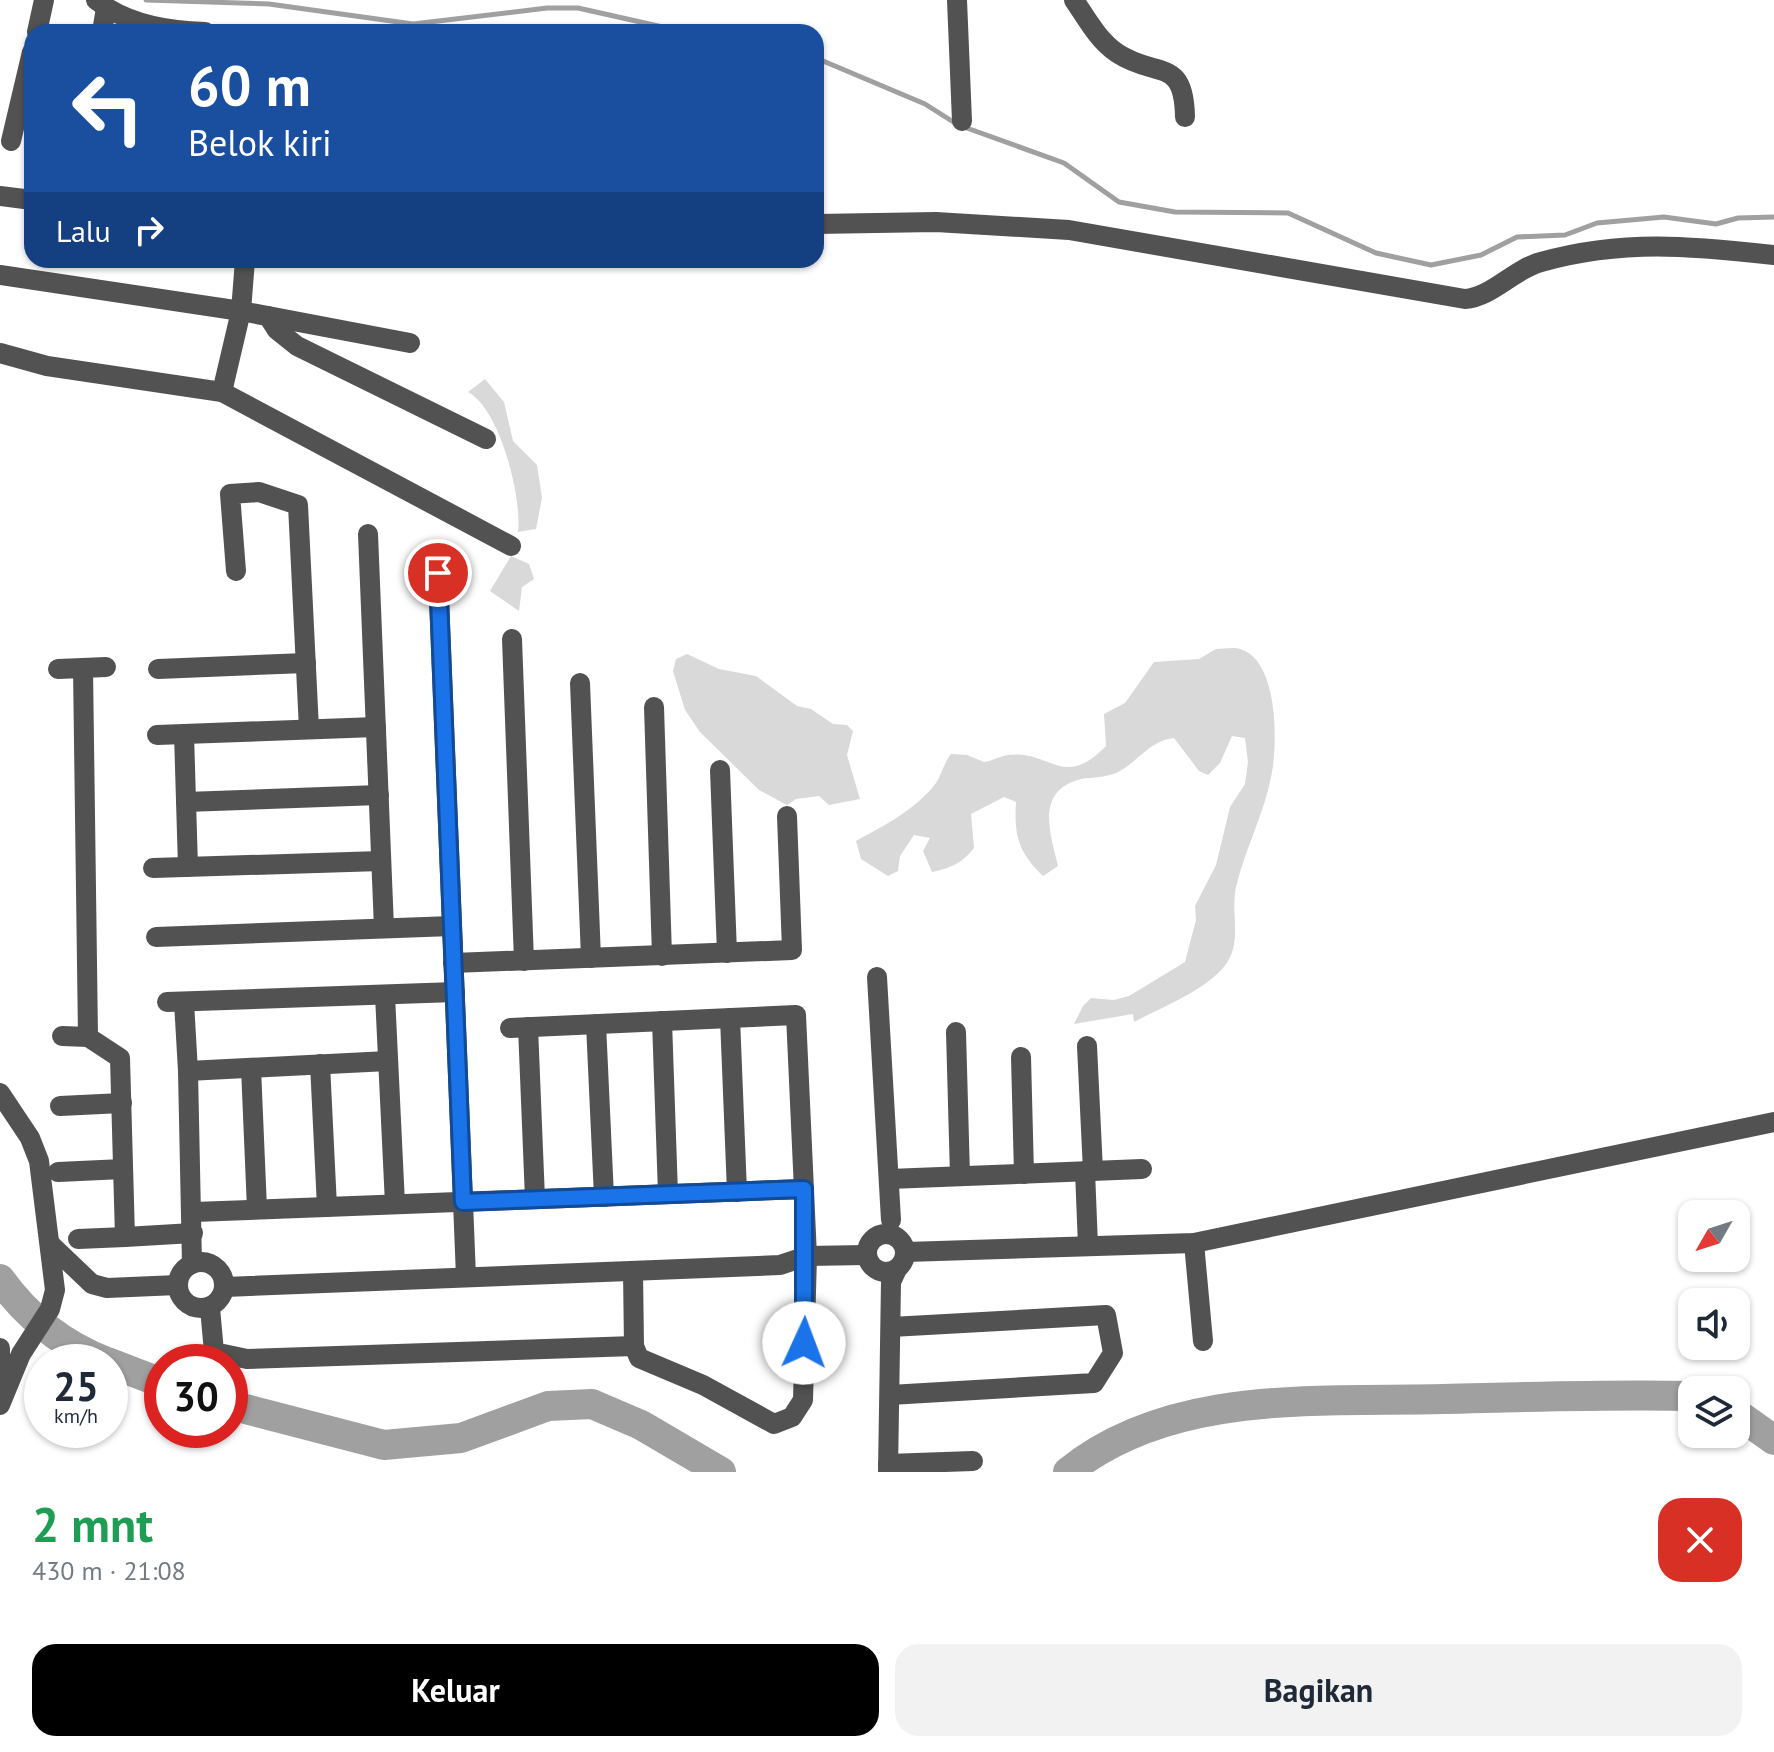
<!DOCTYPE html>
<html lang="id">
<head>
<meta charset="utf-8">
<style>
  body { margin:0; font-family:"PT Sans",sans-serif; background:#f2f2f3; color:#1f2937; height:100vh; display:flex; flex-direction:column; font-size:30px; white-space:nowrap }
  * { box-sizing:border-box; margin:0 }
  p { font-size:26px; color:#747a83 }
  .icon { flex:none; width:44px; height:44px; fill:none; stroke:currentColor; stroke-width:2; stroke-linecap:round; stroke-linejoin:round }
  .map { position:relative; height:1472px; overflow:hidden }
  .side { display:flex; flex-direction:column; background:#fff; flex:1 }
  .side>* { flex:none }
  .hud { position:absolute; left:24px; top:24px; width:800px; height:244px; border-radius:24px; box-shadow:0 2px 6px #0004; background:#1a4fa0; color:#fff; overflow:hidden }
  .needle { width:52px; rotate:231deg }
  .fabs { position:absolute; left:1678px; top:1200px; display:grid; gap:16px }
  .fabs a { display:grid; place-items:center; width:72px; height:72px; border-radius:16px; background:#fff; box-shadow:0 2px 6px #0004; font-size:40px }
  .speed { position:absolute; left:24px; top:1344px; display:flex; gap:16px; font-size:40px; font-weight:700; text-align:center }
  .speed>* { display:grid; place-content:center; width:104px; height:104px; border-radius:50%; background:#fff; box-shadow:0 2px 6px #0004; line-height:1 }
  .speed small { font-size:20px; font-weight:400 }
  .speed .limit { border:12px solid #d22; background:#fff; color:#111 }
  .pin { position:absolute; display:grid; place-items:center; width:68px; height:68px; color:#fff; margin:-34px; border:4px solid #fff; border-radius:50%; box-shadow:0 2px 8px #0007 }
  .me { position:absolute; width:88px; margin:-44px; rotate:2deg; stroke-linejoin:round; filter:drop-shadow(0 0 6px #0008) }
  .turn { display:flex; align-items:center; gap:28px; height:168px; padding:0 32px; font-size:36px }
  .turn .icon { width:104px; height:104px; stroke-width:2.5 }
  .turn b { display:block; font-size:56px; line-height:68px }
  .then { display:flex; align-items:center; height:76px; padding:0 32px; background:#0003; gap:16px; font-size:30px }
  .round { display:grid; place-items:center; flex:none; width:84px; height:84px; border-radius:24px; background:#f2f2f3 }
  .summary { display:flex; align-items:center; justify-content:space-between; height:136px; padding:0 32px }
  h1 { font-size:48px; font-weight:700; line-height:60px; color:#1e9e55 }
  .action { display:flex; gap:16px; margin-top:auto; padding:16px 32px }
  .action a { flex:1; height:92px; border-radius:24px; background:#000; color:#fff; font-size:32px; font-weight:700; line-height:92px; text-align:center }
  .action a+a { background:#f2f2f3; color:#1f2937 }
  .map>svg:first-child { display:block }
</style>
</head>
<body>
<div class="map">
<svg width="1774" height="1472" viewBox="0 0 1774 1472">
  <rect width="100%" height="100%" fill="#fff"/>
  <g fill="#d9d9d9">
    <path d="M485 379 504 402 513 441 537 465 542 498 536 529 518 532C522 497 500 409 468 392Z"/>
    <path d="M511 556 529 564 534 579 522 587 519 611 490 591Z"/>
    <path d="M1216 649C1223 649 1234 647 1240 649 1279 660 1278 746 1271 777 1264 814 1245 849 1236 887 1230 915 1244 943 1223 968 1202 992 1162 1007 1134 1022L1133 1014 1074 1024 1083 1006 1091 998 1114 1000 1129 996 1185 962 1196 920 1195 906 1216 865 1230 807 1245 784 1248 762 1245 738 1232 736 1220 763 1208 775 1199 771 1174 738C1149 741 1139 761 1118 772 1106 778 1093 777 1081 779 1035 791 1050 832 1058 866L1043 876C1018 852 1014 835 1016 802L1004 797 971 814 974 848C962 863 951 868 932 872L923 851 930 838 914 835 900 856 898 871 888 876 861 859 856 841C885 825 911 812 933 787 941 778 943 764 951 754L967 755 984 762C992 761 1000 756 1008 755 1051 749 1062 791 1106 746L1104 714 1125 703 1154 662 1199 659Z"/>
    <path d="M687 654 719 669 756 676 797 706 811 709 833 724 847 725 853 731 847 755 860 799 829 805 819 796 796 799 787 805 759 790 700 732 685 710 673 671 676 659Z"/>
  </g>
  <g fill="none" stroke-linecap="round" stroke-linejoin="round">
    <g stroke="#a0a0a0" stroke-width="5">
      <path d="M146 0 269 4 413 24 547 8H578L685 32"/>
      <path d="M816 58 925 104 955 123"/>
      <path d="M964 127 1064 163 1119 202 1175 212 1288 213 1376 253 1431 265 1481 255 1517 237 1565 235 1597 223 1664 217 1716 224 1738 218 1774 217"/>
    </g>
    <g stroke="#a0a0a0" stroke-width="30">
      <path d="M0 1279C28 1318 62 1345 107 1362"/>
      <path d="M110 1363 162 1383"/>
      <path d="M230 1405 384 1445 461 1438 548 1406 592 1404 641 1425 721 1472"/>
      <path d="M1736 1413 1774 1440"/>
      <path d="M1068 1472C1170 1389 1319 1402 1443 1399 1526 1397 1609 1394 1692 1396"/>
    </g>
    <g stroke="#525252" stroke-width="20">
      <path d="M96 0C126 24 168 31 205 32"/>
      <path d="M957 0 962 121"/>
      <path d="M1074 0C1087 19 1098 40 1117 53 1156 79 1184 56 1185 117"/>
      <path d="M37 32 44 0"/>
      <path d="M102 32 106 8"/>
      <path d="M11 141 32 52"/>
      <path d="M0 196 32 200"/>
      <path d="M816 224 936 222 1069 230 1465 299C1492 297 1514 269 1541 262 1623 239 1691 246 1774 255"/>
      <path d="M0 275 241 311 410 343"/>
      <path d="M268 316 277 330 297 346 486 439"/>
      <path d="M0 353 47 366 222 392 511 546"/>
      <path d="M222 392 241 311 245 260"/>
      <path d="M368 534 384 928"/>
      <path d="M236 571 230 494 259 492 298 505 309 729"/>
      <path d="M438 573 466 1277"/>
      <path d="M512 639 524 961"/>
      <path d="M83 668 106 667"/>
      <path d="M58 669 83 668 88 1037 120 1058 125 1237 193 1233"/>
      <path d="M158 669 306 663"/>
      <path d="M580 683 591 958"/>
      <path d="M654 707 662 956"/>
      <path d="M157 735 184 734"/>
      <path d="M720 770 727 953"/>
      <path d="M186 802 379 795"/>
      <path d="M188 867 184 734 376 727"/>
      <path d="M153 868 381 861"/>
      <path d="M156 937 452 926"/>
      <path d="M453 963 792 950 787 816"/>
      <path d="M877 977 891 1220"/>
      <path d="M385 995 395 1204"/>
      <path d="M167 1002 455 992"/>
      <path d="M184 1002 188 1071"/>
      <path d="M730 1018 737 1192"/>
      <path d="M662 1021 668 1194"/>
      <path d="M596 1024 604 1197"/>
      <path d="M528 1027 535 1199"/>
      <path d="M510 1028 796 1015 807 1256 803 1400 792 1417 774 1424 703 1385 639 1358 634 1346 633 1271"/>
      <path d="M956 1032 960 1176"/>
      <path d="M62 1036 88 1037"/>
      <path d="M1087 1046 1093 1171"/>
      <path d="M1021 1057 1024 1174"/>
      <path d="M320 1064 327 1207"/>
      <path d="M251 1068 257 1209"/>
      <path d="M0 1093 30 1138 39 1161 55 1290 50 1309 21 1354 0 1405"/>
      <path d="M60 1106 122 1103"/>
      <path d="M1085 1171 1088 1246"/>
      <path d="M58 1172 123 1169"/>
      <path d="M889 1179 1142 1169"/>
      <path d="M194 1212 804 1189"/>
      <circle cx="886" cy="1253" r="19"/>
      <path d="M78 1239 125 1237"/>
      <path d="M1194 1243 1203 1341"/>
      <path d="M50 1244 92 1284 107 1288 178 1285"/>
      <path d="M906 1252 1194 1243 1774 1122"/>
      <circle cx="201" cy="1285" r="23"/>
      <path d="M192 1264 188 1071 388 1061"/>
      <path d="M225 1287 780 1265 807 1256 866 1255"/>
      <path d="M210 1308 214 1352 247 1359 634 1346"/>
      <path d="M0 1348V1369"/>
      <path d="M890 1395 1094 1383 1113 1353 1106 1315 891 1327"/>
      <path d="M888 1464 973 1461"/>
      <path d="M888 1472 891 1282 897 1269"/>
    </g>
  </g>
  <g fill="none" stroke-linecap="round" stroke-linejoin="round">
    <g stroke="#114b97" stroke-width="20">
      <path id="route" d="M438 573 463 1202 804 1189V1343"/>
    </g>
    <use href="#route" stroke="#1a73e8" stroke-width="14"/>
  </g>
</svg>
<div class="fabs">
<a><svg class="needle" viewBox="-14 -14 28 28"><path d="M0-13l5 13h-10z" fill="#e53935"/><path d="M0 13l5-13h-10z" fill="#747a83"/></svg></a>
<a><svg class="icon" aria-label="sound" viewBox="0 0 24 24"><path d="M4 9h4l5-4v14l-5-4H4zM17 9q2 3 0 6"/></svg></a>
<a><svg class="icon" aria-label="layers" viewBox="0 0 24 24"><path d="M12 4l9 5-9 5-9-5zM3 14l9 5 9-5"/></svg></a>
</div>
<div class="speed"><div>25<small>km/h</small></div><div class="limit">30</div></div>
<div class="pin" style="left:438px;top:573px;background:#d93025"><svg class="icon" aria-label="arrive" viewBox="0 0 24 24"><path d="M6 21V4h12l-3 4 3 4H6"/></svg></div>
<svg class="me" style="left:804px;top:1343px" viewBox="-20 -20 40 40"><circle r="19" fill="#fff"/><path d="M0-13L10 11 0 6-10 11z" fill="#1a73e8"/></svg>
<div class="hud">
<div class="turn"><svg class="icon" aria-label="left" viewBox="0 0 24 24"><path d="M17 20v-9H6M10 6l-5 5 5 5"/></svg><div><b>60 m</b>Belok kiri</div></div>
<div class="then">Lalu<svg class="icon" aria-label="right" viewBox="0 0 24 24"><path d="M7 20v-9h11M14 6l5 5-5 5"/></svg></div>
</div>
</div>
<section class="side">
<div class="summary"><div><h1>2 mnt</h1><p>430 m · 21:08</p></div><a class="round" style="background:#d93025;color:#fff"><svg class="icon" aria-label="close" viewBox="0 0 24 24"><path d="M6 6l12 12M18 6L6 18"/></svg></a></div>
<div class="action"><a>Keluar</a><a>Bagikan</a></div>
</section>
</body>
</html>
